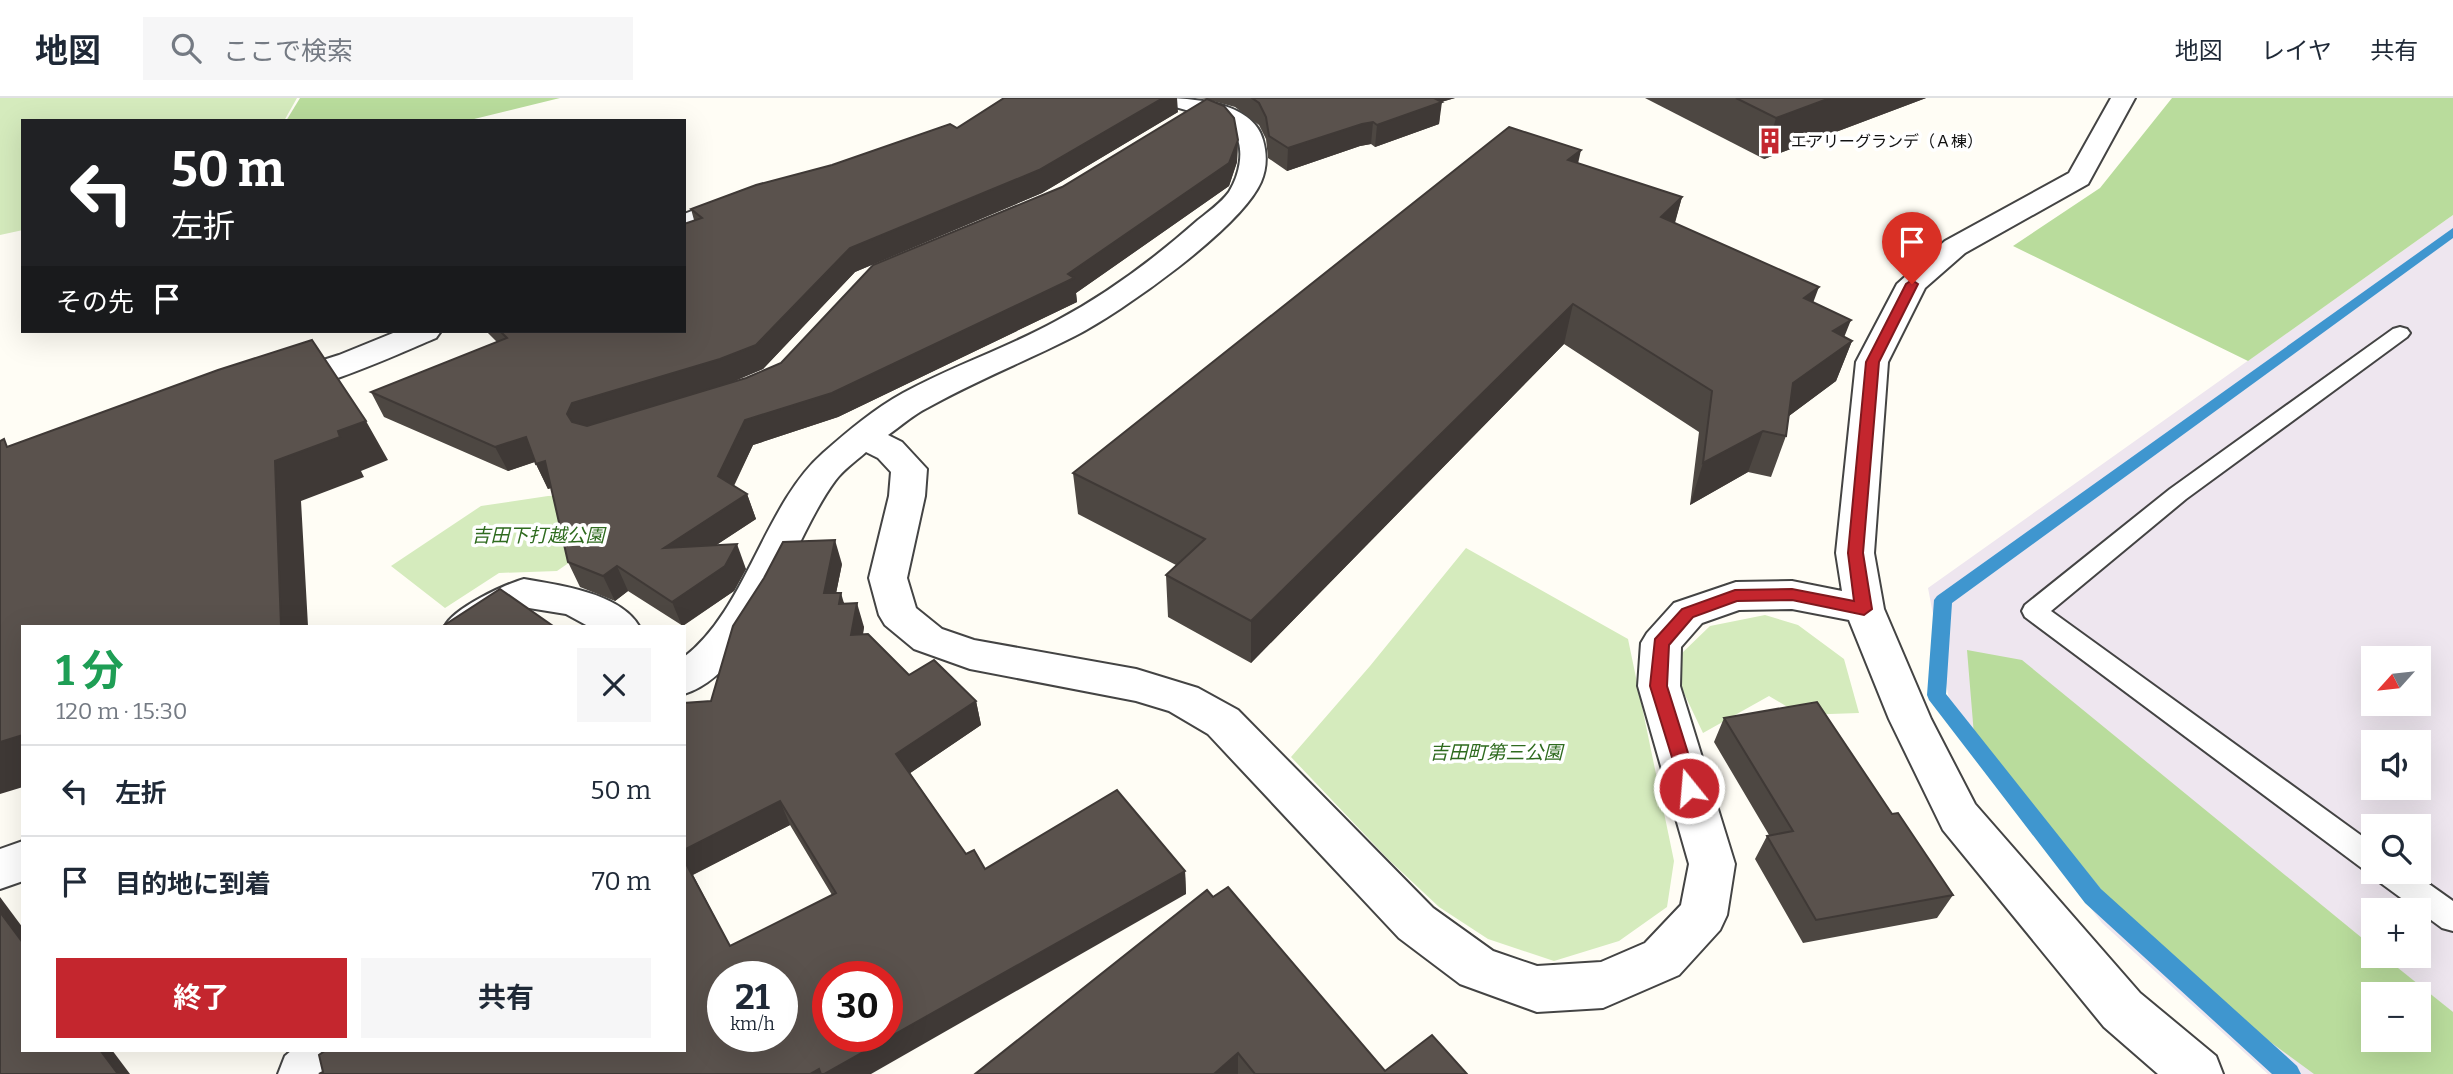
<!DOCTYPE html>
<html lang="ja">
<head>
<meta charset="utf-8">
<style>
  body { margin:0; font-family:Bitter,"Noto Sans JP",serif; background:#f6f6f7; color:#1f2937; height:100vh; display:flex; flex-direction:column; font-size:26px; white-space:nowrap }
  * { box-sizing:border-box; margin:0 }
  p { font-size:23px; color:#747a83 }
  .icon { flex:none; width:38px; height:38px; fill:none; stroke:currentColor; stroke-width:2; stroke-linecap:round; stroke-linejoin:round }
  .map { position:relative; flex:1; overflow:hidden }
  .drawer { position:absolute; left:21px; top:527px; width:665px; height:427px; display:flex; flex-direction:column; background:#fff; border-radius:0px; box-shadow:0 7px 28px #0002 }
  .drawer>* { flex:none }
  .hud { position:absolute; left:21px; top:21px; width:665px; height:214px; border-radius:0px; box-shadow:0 7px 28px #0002; background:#202124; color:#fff; overflow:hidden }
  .needle { width:46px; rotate:243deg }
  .fabs { position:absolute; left:2361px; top:548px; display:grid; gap:14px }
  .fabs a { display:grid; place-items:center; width:70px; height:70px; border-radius:0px; background:#fff; box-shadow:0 7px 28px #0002; font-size:35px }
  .speed { position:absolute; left:707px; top:863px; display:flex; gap:14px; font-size:35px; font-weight:700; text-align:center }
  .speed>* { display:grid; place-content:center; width:91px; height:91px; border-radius:50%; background:#fff; box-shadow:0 7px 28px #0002; line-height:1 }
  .speed small { font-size:18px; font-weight:400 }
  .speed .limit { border:10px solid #d22; background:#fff; color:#111 }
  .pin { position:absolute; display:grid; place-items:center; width:60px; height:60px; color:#fff; margin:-72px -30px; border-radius:50% 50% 50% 0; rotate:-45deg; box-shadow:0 0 7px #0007 }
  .pin .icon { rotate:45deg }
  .me { position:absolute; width:77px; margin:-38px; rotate:343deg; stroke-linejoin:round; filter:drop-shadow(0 0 5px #0008) }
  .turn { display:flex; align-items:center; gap:24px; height:147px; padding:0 35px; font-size:32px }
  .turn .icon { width:91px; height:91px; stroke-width:2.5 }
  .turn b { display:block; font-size:49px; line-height:60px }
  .then { display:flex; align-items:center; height:66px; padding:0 35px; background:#0003; gap:14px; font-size:26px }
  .round { display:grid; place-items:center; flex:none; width:74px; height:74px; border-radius:0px; background:#f6f6f7 }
  .summary { display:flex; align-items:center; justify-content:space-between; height:119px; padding:0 35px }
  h1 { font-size:42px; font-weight:700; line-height:52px; color:#1e9e55 }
  .button { display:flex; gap:14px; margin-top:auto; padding:14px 35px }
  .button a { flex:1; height:80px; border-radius:0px; background:#c4262e; color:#fff; font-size:28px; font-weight:700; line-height:80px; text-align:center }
  .button a+a { background:#f6f6f7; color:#1f2937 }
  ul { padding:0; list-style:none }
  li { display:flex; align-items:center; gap:21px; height:91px; padding:0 35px; border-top:2px solid #e0e1e3 }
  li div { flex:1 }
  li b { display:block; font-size:26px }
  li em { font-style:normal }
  header { display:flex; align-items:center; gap:42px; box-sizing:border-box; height:98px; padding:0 35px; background:#fff; border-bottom:2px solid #e0e1e3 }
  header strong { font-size:33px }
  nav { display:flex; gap:38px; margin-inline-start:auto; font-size:24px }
  .search { width:490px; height:63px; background:#f6f6f7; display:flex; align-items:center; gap:18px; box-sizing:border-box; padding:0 24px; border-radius:0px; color:#747a83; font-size:26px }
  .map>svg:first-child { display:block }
</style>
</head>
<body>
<header>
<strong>地図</strong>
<div class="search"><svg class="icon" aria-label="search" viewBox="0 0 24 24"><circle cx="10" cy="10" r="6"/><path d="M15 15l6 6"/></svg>ここで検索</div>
<nav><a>地図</a><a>レイヤ</a><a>共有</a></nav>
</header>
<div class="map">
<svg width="2453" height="976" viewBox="0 0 2453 976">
  <rect width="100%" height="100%" fill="#fffdf5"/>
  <path fill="#eee6ef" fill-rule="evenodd" d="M2453 117V976H2268L2102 825 1955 633 1928 490ZM2373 560H2418V606H2373ZM2373 644H2418V690H2373ZM2373 728H2418V774H2373ZM2373 812H2418V858H2373ZM2373 896H2418V942H2373Z"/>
  <g fill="#d5ebbd">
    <path d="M0 0H297L284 23H23V132L0 137Z"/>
    <path d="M673 393 557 473 499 475 445 510 391 468 481 408 548 398Z"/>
    <path d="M1466 450 1628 541 1674 763 1667 809 1619 843 1554 863 1488 841 1439 809 1388 761 1291 659 1370 568Z"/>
    <path d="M1765 517 1798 527 1844 561 1859 615 1801 617 1769 598 1703 635 1681 589 1682 555 1710 528Z"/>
  </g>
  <g fill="#b9dc9c" fill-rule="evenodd">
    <path d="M300 0H560L466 23H286Z"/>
    <path d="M2172 0H2453V117L2248 263 2013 148 2100 90Z"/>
    <path d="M1967 552 2022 562 2373 849V858H2383L2453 914V976H2314L2161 864 1974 637ZM2373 896H2418V942H2373Z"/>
  </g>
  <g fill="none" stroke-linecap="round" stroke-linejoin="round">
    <path fill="#3f96cf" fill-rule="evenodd" d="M2453 130V140L1952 505 1946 596 2101 791 2297 968 2301 976H2272L2085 805 1929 602 1927 597 1934 502 1937 498Z"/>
    <g stroke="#444" stroke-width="4">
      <path id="lane" d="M2400 229 2407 231 2410 235 2407 239 2186 401 2051 513 2373 746V774H2412L2453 803V833L2442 830 2378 783 2374 774 2363 771 2025 519 2022 513 2025 507 2170 391 2393 231Z"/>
    </g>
    <g stroke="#444" stroke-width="4">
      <g id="street">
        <path d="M1158 0C1191 0 1253 3 1263 42 1267 56 1267 70 1261 84 1241 130 1122 214 1075 238 1026 263 975 283 927 310 913 317 901 328 888 337L902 344 927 371 925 398 907 480 916 510 942 531 974 542 1136 571 1198 590 1238 612 1433 810 1493 853 1537 868 1601 864 1645 845 1681 807 1689 766 1638 588 1641 545 1647 535 1674 505 1736 484 1792 483 1842 493 1836 455 1856 264 1897 186 1945 143 2069 75 2111 0H2135L2088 86 1965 155 1925 190 1888 264 1874 455 1884 511 1931 621 1975 706 2140 895 2216 958 2223 976H2158L2104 929 1943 732 1889 621 1849 522 1792 511 1739 512 1702 525 1681 549 1680 588 1735 766 1727 817 1720 832 1679 877 1603 910 1537 914 1460 886 1399 840 1208 636 1169 613 1136 603 970 571 914 551 885 527 879 517 869 480 889 398 891 374 878 360 866 354C856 363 843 372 835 383 792 441 756 574 684 596V559C746 512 764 407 823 355 848 333 874 311 903 295 952 268 1007 250 1056 223 1107 196 1154 161 1198 122 1208 114 1221 105 1229 94 1239 78 1246 51 1234 34 1223 20 1180 11 1161 5Z"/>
        <path d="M744 93 754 95 758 101 754 107 684 134V116Z"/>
        <path d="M398 233H441L436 240C403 254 301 301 270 293L266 286 270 279 339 257Z"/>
        <path d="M524 481C559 487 620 495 639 528H588L566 516 529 510 496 528H445C454 510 503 487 524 481Z"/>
        <path d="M23 743V783L0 791V751Z"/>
        <path d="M292 952H357L349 969 342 976H278L285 958Z"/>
      </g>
    </g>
    <use href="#lane" fill="#fff" fill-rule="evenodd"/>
    <use href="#street" fill="#fff" fill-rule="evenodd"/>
  </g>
  <g fill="#4d4742" fill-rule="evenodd">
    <path d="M1196 0H1455L1441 4 1439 26 1375 49 1371 46 1360 48 1287 73 1268 60 1266 41 1259 27 1235 9 1209 2 1238 42 1237 64 1229 88 1076 195 1077 204 838 319 753 347 734 388 747 396 756 421 716 447 746 471 734 493 683 528 628 493 615 503 580 489 568 464 551 390 548 391 535 364 508 373 384 319 371 294 497 244 486 233H684L694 122 691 111 957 30 1178 14 1042 95 855 174 763 271 728 285 746 280 781 265 1062 89 1207 1Z"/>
    <path d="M1645 0H1926L1764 61Z"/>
    <path d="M1578 66 1682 99 1675 125 1813 204 1844 239 1852 243 1836 283 1789 318 1786 338 1771 379 1748 374 1690 407 1699 334 1564 246 1251 565 1168 519 1166 477 1176 467 1078 416 1073 375Z"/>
    <path d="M842 466 836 495 864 529 863 537 909 577 976 603 981 627 910 675 966 756 985 771 1185 773 1186 796 684 952V605L711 603ZM790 727 832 797 730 848 693 777Z"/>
    <path d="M1724 620 1892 716 1953 797 1937 820 1803 845 1755 761 1767 738 1769 737 1714 644Z"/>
    <path d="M1213 799 1385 973 1467 976H975Z"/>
  </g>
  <g fill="#3f3936">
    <path d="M1163 0H1177L1178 14 1042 95 855 174 763 271 728 286 578 340 567 316 572 305 850 150Z"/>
    <path d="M1416 0H1455L1414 12Z"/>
    <path d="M1830 0H1926L1764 61 1776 20Z"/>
    <path d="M1442 4 1439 26 1375 49 1377 27Z"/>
    <path d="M1373 24 1371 46 1360 48 1287 73 1288 50 1362 26Z"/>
    <path d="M1238 42 1237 64 1229 88 1076 195 1077 204 838 319 753 347 726 403 718 378 745 322 1068 176Z"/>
    <path d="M1581 52 1573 89 1568 62Z"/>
    <path d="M1682 99 1671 137 1661 119Z"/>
    <path d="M1819 189 1804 229V200Z"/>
    <path d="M1573 206 1564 246 1251 565V523Z"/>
    <path d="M1851 222 1839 252 1852 243 1836 283 1778 326 1793 285 1833 233Z"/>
    <path d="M366 323 388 362 361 373 364 379 301 403 308 528H281L275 363 338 333Z"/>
    <path d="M1763 333 1748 374 1690 407 1703 365Z"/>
    <path d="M526 339 537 363 508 373 495 349Z"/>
    <path d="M545 363 556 388 548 391 536 366Z"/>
    <path d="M747 396 756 421 674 475 664 450Z"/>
    <path d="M835 442 842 466 831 520 824 495Z"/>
    <path d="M737 446 746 471 734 493 682 528 672 504Z"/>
    <path d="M617 468 628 493 615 503 603 478Z"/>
    <path d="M841 495 848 519 839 506Z"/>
    <path d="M857 505 864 529 858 561 851 537Z"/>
    <path d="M976 603 981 627 903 680 896 656Z"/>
    <path d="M23 637V689L0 696V644Z"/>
    <path d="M780 703 790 727 692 777 684 762V752Z"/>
    <path d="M1185 773 1186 796 871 976H824Z"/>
    <path d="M0 799 23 830V845L0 814Z"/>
    <path d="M100 952H112L130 976H118Z"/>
    <path d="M1238 955V976H1214Z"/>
    <path d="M819 971 822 976H810Z"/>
  </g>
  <g fill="#5a524d" stroke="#3f3936" stroke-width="2" fill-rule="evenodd">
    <path d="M1004 0H1163L1039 72 850 150 756 247 720 261 572 305 567 316 572 324 587 328 746 280 781 265 873 167 1062 89 1207 1 1224 8 1234 20 1238 42 1229 65 1068 176 1074 180 832 295 745 322 718 378 747 396 664 450 737 446 725 468 672 504 617 468 603 478 568 464 545 363 536 366 526 339 495 349 371 294 507 240 500 233H684V126L702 120 691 111 756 87 832 67 950 26 957 30Z"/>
    <path d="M1252 0H1434L1442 4 1377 27 1373 24 1362 26 1288 50 1269 38 1266 19 1259 5Z"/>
    <path d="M1736 0H1830L1776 20Z"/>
    <path d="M1509 29 1581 52 1568 62 1682 99 1661 119 1819 189 1804 200 1851 222 1833 233 1852 243 1793 285 1786 338 1763 333 1703 365 1712 293 1573 206 1251 523 1166 477 1205 441 1073 375Z"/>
    <path d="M312 242 366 323 338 333 340 339 275 363 281 528H23V637L0 644V343L4 341 7 349 218 272Z"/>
    <path d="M835 442 824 495H841L839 506 857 505 851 537 868 536 909 577 934 562 976 603 896 656 966 756 974 752 985 771 1117 692 1185 773 824 976H821L819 971 810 976H319L323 974 319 957 326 952H684V762L730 848 836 795 780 703 684 752V605L711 603 733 528 764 480 783 444ZM723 878H782V938H723ZM828 878H887V938H828Z"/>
    <path d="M500 491 553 528H443Z"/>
    <path d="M1817 604 1892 716 1898 715 1953 797 1816 822 1767 738 1793 733 1724 620Z"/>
    <path d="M1228 789 1385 973 1432 937 1467 976H1255L1238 955 1214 976H975L1207 792 1213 799Z"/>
    <path d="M0 814 23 845V952H100L118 976H0Z"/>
  </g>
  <path fill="#c4262e" stroke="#7f191e" stroke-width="2" d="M1912 182 1918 186 1879 264 1863 455 1872 511 1864 517 1792 502 1737 503 1693 519 1669 547 1667 588 1699 690 1696 695 1689 697 1683 695 1650 588 1655 541 1682 511 1735 492 1792 491 1854 503 1848 455 1866 264 1906 186Z"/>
  <defs>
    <g id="building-bare" transform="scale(2.1)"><path d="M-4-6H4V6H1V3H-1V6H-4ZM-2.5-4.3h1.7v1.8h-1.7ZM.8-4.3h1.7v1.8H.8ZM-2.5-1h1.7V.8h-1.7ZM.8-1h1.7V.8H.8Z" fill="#c4262e" stroke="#fff" stroke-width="2.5" paint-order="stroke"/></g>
  </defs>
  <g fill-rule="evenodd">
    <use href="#building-bare" x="1770" y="43"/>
  </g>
  <g text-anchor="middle" stroke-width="7" stroke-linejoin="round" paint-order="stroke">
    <g font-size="16" fill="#111" stroke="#fff" text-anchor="start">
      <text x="1791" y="49">エアリーグランデ（Ａ棟）</text>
    </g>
    <g font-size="19" font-style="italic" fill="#2f6b1f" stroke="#fff">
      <text x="538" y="444">吉田下打越公園</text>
      <text x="1496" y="661">吉田町第三公園</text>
    </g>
  </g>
</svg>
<div class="fabs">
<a><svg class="needle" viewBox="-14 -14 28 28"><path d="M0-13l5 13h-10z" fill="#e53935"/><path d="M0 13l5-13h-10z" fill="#747a83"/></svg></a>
<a><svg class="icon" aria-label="sound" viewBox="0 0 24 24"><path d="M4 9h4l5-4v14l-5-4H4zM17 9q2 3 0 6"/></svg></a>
<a><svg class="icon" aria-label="search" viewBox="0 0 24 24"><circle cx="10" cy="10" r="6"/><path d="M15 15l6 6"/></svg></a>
<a>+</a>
<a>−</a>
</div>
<div class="speed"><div>21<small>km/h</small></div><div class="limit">30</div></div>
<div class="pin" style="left:1912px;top:186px;background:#d93025"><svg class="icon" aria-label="arrive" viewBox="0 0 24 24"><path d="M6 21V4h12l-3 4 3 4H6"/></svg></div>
<svg class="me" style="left:1689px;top:690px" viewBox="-20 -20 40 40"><circle r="17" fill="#c4262e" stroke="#fff" stroke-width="3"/><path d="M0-11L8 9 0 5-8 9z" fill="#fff"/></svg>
<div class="hud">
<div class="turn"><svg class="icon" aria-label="left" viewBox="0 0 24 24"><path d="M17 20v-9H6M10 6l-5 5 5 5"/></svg><div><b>50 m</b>左折</div></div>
<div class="then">その先<svg class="icon" aria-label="arrive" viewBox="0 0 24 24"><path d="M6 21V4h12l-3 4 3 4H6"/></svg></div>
</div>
<section class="drawer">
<div class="summary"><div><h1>1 分</h1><p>120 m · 15:30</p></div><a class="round"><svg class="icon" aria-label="close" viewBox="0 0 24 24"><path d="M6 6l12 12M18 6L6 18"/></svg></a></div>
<ul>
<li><svg class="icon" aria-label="left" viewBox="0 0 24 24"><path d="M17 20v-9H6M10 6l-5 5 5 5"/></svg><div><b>左折</b></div><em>50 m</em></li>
<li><svg class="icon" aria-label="arrive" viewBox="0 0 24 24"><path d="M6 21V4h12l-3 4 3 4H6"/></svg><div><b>目的地に到着</b></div><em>70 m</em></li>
</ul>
<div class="button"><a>終了</a><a>共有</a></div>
</section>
</div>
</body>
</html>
